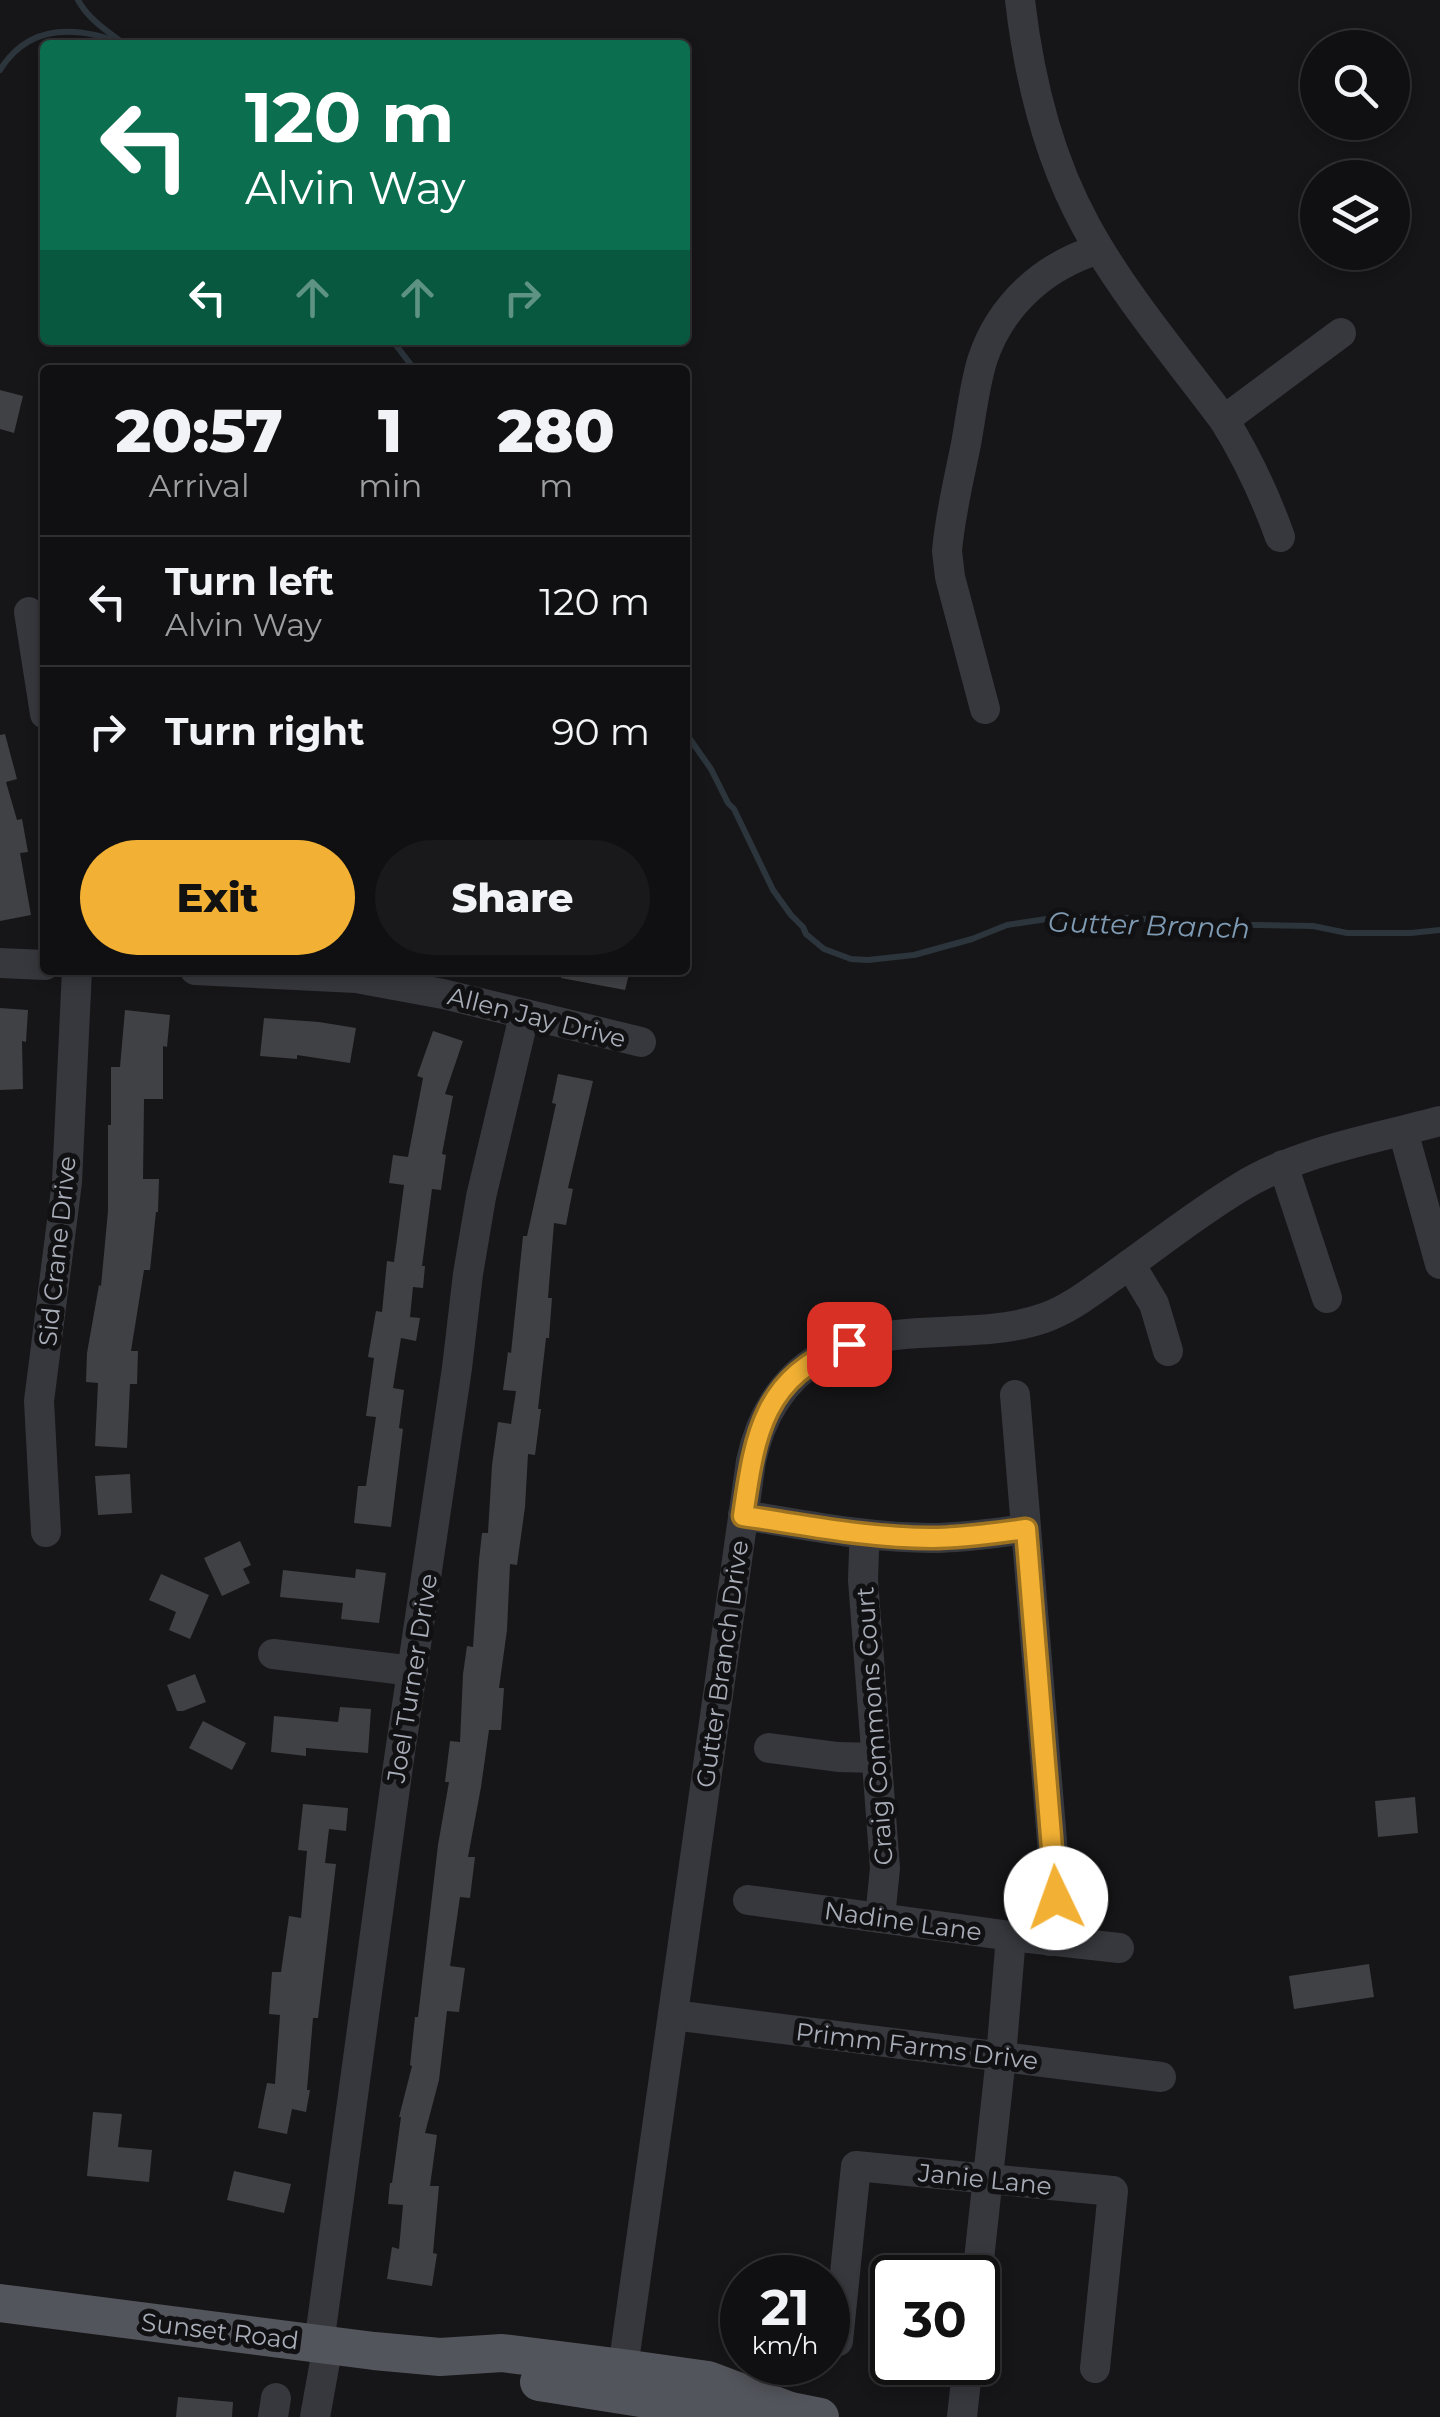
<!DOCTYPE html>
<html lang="en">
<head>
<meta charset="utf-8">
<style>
  body { margin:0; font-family:Montserrat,sans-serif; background:#19191b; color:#f1f3f6; height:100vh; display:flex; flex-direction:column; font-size:38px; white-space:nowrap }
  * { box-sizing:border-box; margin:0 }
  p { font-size:32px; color:#9c9d9f }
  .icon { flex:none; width:55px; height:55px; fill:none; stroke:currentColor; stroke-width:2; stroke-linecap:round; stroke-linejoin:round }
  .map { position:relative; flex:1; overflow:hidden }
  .side { position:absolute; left:40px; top:365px; width:650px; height:610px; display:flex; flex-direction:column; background:#101012; border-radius:10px; box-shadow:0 5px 15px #0003,0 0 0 2px #303032 }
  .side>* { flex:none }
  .banner { position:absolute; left:40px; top:40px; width:650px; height:305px; border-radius:10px; box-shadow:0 5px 15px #0003,0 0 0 2px #303032; background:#0b6e4f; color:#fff; overflow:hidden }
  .tools { position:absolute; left:1300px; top:30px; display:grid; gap:20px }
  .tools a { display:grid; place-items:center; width:110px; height:110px; border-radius:50%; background:#101012; box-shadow:0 5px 15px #0003,0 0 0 2px #303032; font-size:50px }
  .speed { position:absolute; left:720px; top:2255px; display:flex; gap:20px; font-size:50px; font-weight:700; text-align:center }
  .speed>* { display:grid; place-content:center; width:130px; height:130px; border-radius:50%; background:#101012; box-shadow:0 5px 15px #0003,0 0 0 2px #303032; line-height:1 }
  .speed small { font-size:25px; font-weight:400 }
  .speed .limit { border:5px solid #111; border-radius:15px; background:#fff; color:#111 }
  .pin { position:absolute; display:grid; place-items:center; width:85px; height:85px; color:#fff; margin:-42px; border-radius:20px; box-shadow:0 5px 15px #0006 }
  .me { position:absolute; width:110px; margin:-55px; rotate:357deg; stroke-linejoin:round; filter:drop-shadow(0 0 8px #0008) }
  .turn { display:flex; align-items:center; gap:35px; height:210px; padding:0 40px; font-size:45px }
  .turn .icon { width:130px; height:130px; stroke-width:2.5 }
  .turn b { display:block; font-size:70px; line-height:85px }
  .lanes { display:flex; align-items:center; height:95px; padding:0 40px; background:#0003; justify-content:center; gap:50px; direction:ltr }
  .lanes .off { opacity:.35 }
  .eta { display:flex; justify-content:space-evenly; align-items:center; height:170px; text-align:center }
  .eta b { font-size:60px; font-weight:800; line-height:70px }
  .cta { display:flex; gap:20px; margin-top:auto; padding:20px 40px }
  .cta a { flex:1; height:115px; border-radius:60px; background:#f2b134; color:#111; font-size:40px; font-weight:800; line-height:115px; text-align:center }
  .cta a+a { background:#19191b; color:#f1f3f6 }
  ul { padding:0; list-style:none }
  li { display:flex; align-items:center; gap:30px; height:130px; padding:0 40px; border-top:2px solid #303032 }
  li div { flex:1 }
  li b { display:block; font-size:38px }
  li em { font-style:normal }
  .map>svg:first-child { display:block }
</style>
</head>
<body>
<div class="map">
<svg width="1440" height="2417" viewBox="0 0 1440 2417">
  <rect width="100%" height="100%" fill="#161618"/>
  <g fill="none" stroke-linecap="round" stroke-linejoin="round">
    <g stroke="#2c353c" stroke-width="6">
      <path d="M78 0C87 17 104 29 119 40"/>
      <path d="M0 70C30 22 79 26 126 45"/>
      <path d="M392 340 415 370"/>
      <path d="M685 732 711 769 728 803 734 809 773 890 791 915 803 927 806 934 824 949 851 959 868 960 914 955 972 939 1007 925 1060 917 1133 918 1191 924 1313 926 1347 933H1411L1440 930"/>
    </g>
  </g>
  <g fill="#404145">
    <path d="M0 390 23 396 14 433 0 429Z"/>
    <path d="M5 734 17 779 6 782 17 820 22 819 28 852 20 853 31 915 0 921V735Z"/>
    <path d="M562 970H630L625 990 561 978Z"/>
    <path d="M0 1008 28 1010 26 1042 22 1041 23 1089 0 1090Z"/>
    <path d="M125 1010 170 1015 167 1047 163 1046V1099H144L143 1179H159L158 1212H156L150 1270H144L131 1351H138L137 1384H130L127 1448 95 1446 98 1383 86 1382 87 1353 99 1285 101 1286 108 1211V1125H111V1067H120Z"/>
    <path d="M264 1018 319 1022 356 1028 350 1063 297 1055V1059L260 1056Z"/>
    <path d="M433 1031 463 1041 445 1094 453 1096 442 1154 446 1155 441 1190 432 1189 422 1266H425L423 1288 413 1287 410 1317 420 1318 416 1341 401 1338 396 1369 393 1388 404 1390 399 1428 403 1429 391 1527 354 1523 358 1486H366L376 1417 366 1416 374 1358 368 1357 376 1311 382 1312 387 1261 394 1262 404 1185 389 1183 393 1155 408 1157 423 1078 417 1076Z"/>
    <path d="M558 1074 593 1081 568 1188 573 1189 566 1225 554 1223 548 1298H552L549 1338H546L538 1409H541L535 1455 528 1454 525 1507 517 1565 510 1564 507 1630 499 1688H504L501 1730H489L481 1787 468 1857H475L470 1898 460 1897 450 1966 465 1968 459 2012 447 2011 439 2080 425 2133 437 2135 430 2186H439L433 2253 437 2254 432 2286 387 2279 392 2247 399 2249 403 2205 388 2204 390 2183H392L401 2117H399L412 2066 410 2065 415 2017H418L438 1845 449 1782H445L450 1741 460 1742 463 1674 467 1646 473 1647 479 1560 482 1533H488L492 1465 498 1422 511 1424 516 1391 503 1390 508 1352 511 1353 523 1236H527L556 1104 552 1103Z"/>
    <path d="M130 1474 132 1513 98 1515 95 1476Z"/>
    <path d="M240 1541 251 1565 243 1569 250 1583 222 1596 204 1558Z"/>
    <path d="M356 1569 386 1573 379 1623 341 1619 343 1603 280 1597 283 1570 355 1578Z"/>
    <path d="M161 1574 209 1595 190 1639 169 1630 176 1612 149 1600Z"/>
    <path d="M195 1674 206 1702 183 1711H177L167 1685Z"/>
    <path d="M340 1707 371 1709 368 1753 306 1748V1756L271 1752 274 1716 338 1722Z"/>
    <path d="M203 1721 246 1743 232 1770 189 1748Z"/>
    <path d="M1415 1797 1418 1833 1378 1837 1375 1801Z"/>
    <path d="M303 1804 348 1808 346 1831 329 1829 325 1863 336 1864 318 2018H313L307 2090H310L306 2112 292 2109 287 2134 258 2128 267 2083 275 2084 280 2015 269 2014 272 1972H281L289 1916 301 1918 307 1851 298 1850Z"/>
    <path d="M1369 1964 1374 1997 1294 2009 1289 1976Z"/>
    <path d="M93 2112 122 2114 118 2147 152 2150 149 2182 87 2176Z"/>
    <path d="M234 2171 291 2184 284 2213 227 2200Z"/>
    <path d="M178 2397 233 2402 232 2417H176Z"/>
  </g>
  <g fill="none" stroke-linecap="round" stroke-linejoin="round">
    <g stroke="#37383d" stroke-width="30">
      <path d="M1020 0C1029 78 1048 157 1086 226 1123 294 1177 357 1224 420 1247 457 1265 495 1280 537"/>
      <path d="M1224 420 1341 333"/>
      <path d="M29 612 45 714"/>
      <path d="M985 709 950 577 947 551C950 515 959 479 966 444 971 417 974 388 982 361 1000 305 1044 266 1099 249"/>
      <path d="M0 963 45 965"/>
      <path d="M195 970 356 978 443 994 641 1042"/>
      <path d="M1403 1131 1440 1264"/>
      <path d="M1283 1165 1327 1298"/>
      <path d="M1130 1264 1154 1304 1168 1351"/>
      <path d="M1015 1395 1055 1877 1054 1920 1050 1941"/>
      <path d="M743 1515C806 1525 868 1538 932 1538 963 1538 995 1533 1026 1529"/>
      <path d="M46 1532 39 1401 67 1182 77 970"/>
      <path d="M868 1535 864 1550 863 1580 885 1868 880 1918"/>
      <path d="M273 1654 413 1671"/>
      <path d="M769 1748 838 1757 877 1758"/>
      <path d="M748 1900 1011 1936 1119 1948"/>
      <path d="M673 2015 1161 2077"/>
      <path d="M977 2278 1001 2057 1011 1936"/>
      <path d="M838 2341 856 2166 1113 2191 1095 2368"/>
      <path d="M319 2344 398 1766 457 1368 468 1274 481 1197 524 1016"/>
      <path d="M623 2368 751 1461C760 1418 782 1379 821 1357 888 1318 972 1343 1044 1318 1070 1309 1092 1291 1115 1275 1156 1246 1196 1214 1239 1188 1298 1151 1374 1139 1440 1121"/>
      <path d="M273 2417 276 2398"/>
      <path d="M315 2417 328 2345"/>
      <path d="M962 2417 968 2362"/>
    </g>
    <g stroke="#53555c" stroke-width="38">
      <path d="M0 2303 374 2351 440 2357 502 2353 623 2368 708 2380 790 2411"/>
      <path d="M539 2382 698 2407 790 2411 820 2417"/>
    </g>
  </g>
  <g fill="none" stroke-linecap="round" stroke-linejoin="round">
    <g stroke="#9d7322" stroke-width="25">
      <path id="route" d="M849 1344C762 1377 755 1434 743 1516 805 1525 868 1538 932 1538 963 1538 995 1533 1026 1529L1056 1898"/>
    </g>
    <use href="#route" stroke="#f2b134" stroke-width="18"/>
  </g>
  <g text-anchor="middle" stroke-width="10" stroke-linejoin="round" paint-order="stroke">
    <g font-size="25" fill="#a8adb8" stroke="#111113">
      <text transform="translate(537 1017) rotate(14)" y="9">Allen Jay Drive</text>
      <text transform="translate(57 1251) rotate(-84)" y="9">Sid Crane Drive</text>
      <text transform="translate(722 1664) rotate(-82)" y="9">Gutter Branch Drive</text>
      <text transform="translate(412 1678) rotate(-81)" y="9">Joel Turner Drive</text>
      <text transform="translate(874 1726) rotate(-94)" y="9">Craig Commons Court</text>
      <text transform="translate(903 1921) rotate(8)" y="9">Nadine Lane</text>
      <text transform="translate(917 2046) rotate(7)" y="9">Primm Farms Drive</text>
      <text transform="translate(985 2179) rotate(6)" y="9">Janie Lane</text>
      <text transform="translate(220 2331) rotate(7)" y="9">Sunset Road</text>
    </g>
    <g font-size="28" font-style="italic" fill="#7f9bb3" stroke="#111113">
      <text transform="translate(1149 925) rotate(2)" y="10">Gutter Branch</text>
    </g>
  </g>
</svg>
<div class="tools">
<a><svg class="icon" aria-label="search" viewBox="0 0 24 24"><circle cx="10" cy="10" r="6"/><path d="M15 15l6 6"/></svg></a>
<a><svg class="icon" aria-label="layers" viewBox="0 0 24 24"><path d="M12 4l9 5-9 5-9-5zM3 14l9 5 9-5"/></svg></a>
</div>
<div class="speed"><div>21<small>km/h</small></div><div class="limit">30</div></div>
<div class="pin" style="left:849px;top:1344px;background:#d93025"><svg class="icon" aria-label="arrive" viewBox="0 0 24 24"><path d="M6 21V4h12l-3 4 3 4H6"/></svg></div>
<svg class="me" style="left:1056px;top:1898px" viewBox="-20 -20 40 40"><circle r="19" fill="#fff"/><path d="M0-13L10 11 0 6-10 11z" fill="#f2b134"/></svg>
<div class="banner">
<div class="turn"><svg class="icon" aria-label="left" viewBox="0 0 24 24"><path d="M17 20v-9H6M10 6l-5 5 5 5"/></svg><div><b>120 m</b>Alvin Way</div></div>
<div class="lanes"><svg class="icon" aria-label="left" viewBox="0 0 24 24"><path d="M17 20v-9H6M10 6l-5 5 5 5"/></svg><svg class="icon off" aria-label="ahead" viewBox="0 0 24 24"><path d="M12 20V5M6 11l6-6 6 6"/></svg><svg class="icon off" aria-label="ahead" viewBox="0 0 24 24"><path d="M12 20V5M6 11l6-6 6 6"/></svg><svg class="icon off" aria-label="right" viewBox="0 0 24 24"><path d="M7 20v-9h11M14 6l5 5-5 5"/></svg></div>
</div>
<section class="side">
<div class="eta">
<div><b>20:57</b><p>Arrival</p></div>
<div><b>1</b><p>min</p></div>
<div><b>280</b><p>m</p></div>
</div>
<ul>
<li><svg class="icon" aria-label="left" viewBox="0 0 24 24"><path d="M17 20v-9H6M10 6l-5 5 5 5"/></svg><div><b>Turn left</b><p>Alvin Way</p></div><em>120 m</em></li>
<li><svg class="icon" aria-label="right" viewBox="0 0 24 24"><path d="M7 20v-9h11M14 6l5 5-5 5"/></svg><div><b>Turn right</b></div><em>90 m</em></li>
</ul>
<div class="cta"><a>Exit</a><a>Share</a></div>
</section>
</div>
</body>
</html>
